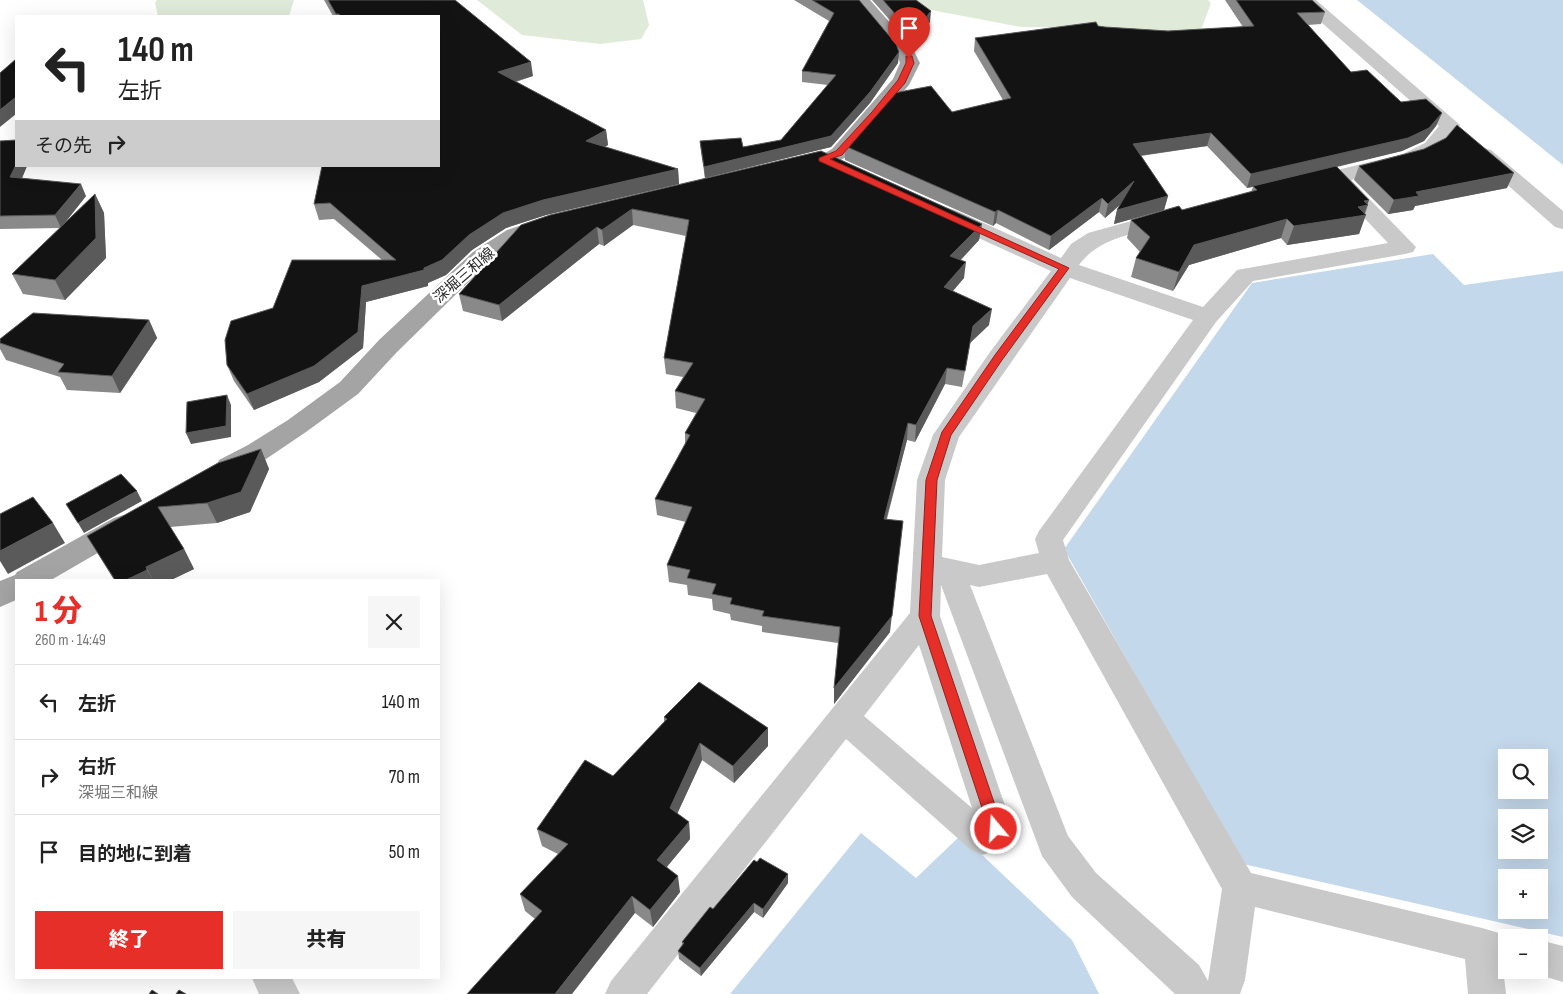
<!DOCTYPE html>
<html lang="ja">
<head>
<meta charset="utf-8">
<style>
  body { margin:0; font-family:"Sofia Sans Condensed","Noto Sans JP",sans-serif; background:#f6f6f6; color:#222; height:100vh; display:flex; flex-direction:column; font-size:19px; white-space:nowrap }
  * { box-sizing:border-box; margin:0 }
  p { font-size:16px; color:#767676 }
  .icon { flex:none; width:28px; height:28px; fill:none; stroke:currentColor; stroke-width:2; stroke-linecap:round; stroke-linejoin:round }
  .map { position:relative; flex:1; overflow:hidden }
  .drawer { position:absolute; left:15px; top:579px; width:425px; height:400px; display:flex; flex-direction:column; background:#fff; border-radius:0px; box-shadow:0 5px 20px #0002 }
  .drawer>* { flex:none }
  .banner { position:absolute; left:15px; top:15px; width:425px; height:152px; border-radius:0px; box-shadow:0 5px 20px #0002; background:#fff; color:#222; overflow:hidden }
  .controls { position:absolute; left:1498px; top:749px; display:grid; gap:10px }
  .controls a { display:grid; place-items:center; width:50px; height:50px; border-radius:0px; background:#fff; box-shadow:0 5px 20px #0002; font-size:25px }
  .pin { position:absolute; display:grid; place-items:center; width:42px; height:42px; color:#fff; margin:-51px -21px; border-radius:50% 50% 50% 0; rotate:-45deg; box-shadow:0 0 5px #0007 }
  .pin .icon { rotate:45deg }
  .me { position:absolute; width:55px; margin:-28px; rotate:342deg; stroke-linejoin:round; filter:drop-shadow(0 0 4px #0008) }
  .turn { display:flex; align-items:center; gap:18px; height:105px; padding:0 20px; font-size:22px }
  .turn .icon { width:65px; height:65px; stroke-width:2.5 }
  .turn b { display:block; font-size:35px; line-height:42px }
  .then { display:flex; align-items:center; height:48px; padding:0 20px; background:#0003; gap:10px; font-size:19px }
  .round { display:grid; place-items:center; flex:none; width:52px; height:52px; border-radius:0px; background:#f6f6f6 }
  .summary { display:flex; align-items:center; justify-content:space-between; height:85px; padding:0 20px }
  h1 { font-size:30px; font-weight:800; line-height:38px; color:#e72f2a }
  .primary-button { display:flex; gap:10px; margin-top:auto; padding:10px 20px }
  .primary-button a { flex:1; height:58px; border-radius:0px; background:#e72f2a; color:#fff; font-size:20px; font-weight:800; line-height:58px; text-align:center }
  .primary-button a+a { background:#f6f6f6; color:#222 }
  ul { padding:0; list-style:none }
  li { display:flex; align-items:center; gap:15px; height:75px; padding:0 20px; border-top:1px solid #e0e0e0 }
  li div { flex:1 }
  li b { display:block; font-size:19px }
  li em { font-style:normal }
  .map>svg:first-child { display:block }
</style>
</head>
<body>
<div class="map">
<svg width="1563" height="994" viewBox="0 0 1563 994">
  <rect width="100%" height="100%" fill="#fff"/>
  <g fill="#e0ead9">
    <path d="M157 0H294L289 16H158L155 3Z"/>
    <path d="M477 0H643L649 25 641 39 600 44 522 35Z"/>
    <path d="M913 0H1208L1211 3 1201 30 1162 34 1101 28 1021 27 926 9Z"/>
  </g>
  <g fill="#c4d8eb" fill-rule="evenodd">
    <path d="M1357 0H1563V165Z"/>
    <path d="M1433 254 1464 285 1563 271V937L1243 864 1064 549 1252 283ZM1506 758H1539V790H1506ZM1506 818H1539V850H1506ZM1506 878H1539V910H1506Z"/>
    <path d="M861 833 916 878 961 835 1072 940 1099 994H730Z"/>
  </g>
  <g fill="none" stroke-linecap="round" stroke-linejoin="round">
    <g fill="#c9c9c9" fill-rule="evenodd">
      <path d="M1296 0H1316L1460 125 1439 151 1417 162 1351 180 1416 247 1413 252 1405 254 1253 281 1216 322 1063 540 1069 560 1251 873 1482 928 1516 938H1506V968H1503L1506 994H1468L1465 959 1255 907 1245 980 1240 994H1175L1072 897 1042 856 941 585 940 616 1013 829C1007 843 997 849 983 855L971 850 846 739 647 994H605L611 981 910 613 917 480 933 435 990 352 1051 271 939 220 936 215 939 210 947 208 955 210 1061 258 1071 244 1088 233 1164 212 1172 214 1175 219 1172 224C1139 233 1100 236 1079 265L1203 307 1237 270 1388 243 1332 184 1308 190 1300 189 1297 184 1300 179 1403 154 1425 143 1439 126ZM1070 278 1193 320 1039 531 1035 539 1039 553 979 565 942 557 945 480 959 437ZM1047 574 1222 889 1208 981 1199 965 1096 873 1068 836 970 585 979 587ZM919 645 972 808 864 716Z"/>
      <path d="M1484 148 1491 150 1563 211V229L1555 227 1477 158 1474 154 1477 150Z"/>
      <path d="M1539 940 1563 946V982L1526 971 1539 970Z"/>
      <path d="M252 978H292L300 994H259Z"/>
    </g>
    <g fill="#a4a4a4" fill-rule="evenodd">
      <path d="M851 0H870L913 49 920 63 909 85 846 157C834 165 802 174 789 170L785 166 789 162 825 153 832 149 893 79 900 63 897 54Z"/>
      <path d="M542 218 550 220 553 225 550 230 523 240 489 262 397 352 358 394 306 432 266 459 239 474 229 477 219 474 216 467 219 460 248 445 288 420 340 382 379 340 473 252 507 230Z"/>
      <path d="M124 515 134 518 138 525 134 532 51 580H16V600L0 607V581L15 575 17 572 114 518Z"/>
    </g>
  </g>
  <g fill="#898989">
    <path d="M324 0H455L533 76 516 82 606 130 608 145 605 147 678 169 679 184 546 215 506 228 472 250 446 275 428 283V286L366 302 363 348 319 382 254 410 234 381 227 365 273 308 382 260 334 219 319 220 314 204 439 166V16H333Z"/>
    <path d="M794 0H859L899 52 898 63 870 103 831 147 705 178 701 152 700 141 743 147 781 140 828 85 802 82V71L829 21Z"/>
    <path d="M872 0H916L930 22 912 45Z"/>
    <path d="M1225 0H1312L1325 12 1321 24 1308 25 1351 72 1401 102 1442 113 1436 126 1424 141 1402 151 1337 167 1368 205 1359 234 1287 245 1281 238 1189 265 1173 291 1131 277 1136 258 1140 252 1127 238 1131 220 1182 210 1251 192 1253 187 1247 188 1207 146 1141 156 1168 196 1164 210 1114 224 1117 210 1120 205 1105 218 1099 212 1049 250 996 223 993 226 845 160V146L952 112 1003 100 974 51 975 38 1098 26 1105 27 1168 31 1243 27Z"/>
    <path d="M0 141 27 166 22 178 86 196 62 226 95 194 104 213 106 258 65 300 23 294 12 274 60 228 0 229Z"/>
    <path d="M821 151 982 224 979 240 961 260 964 278 952 291 989 325 970 343 962 387 945 384 915 442 907 440 887 519 890 632 834 704 838 643 762 632V626L731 620 730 614 713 610 712 599 688 595 687 585 669 582 667 565 686 522 657 515 655 499 685 444V433L696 413 676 408 675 391 683 377 666 374 664 358 686 236 633 225 604 246 599 244 502 321 463 311 459 294 521 225Z"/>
    <path d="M1359 166 1507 188 1415 206 1413 210 1388 214 1354 180Z"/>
    <path d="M149 320 157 338 120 393 67 390 60 377 6 360 0 349V339Z"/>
    <path d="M261 449 269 469 250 512 217 523 170 527 184 549 194 569 171 580H114L87 536Z"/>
    <path d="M664 717 768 746 734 783 702 760 677 814 689 822 690 839 667 867 680 892 653 927 635 913 535 919 525 911 520 894 558 854 542 846 537 829 613 776 664 722Z"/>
    <path d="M788 883 763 918 754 912 701 976 679 959 678 951 682 945V942L713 909Z"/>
  </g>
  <g fill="#5a5a5a">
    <path d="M931 11 930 22 912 45 913 34Z"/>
    <path d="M899 52 898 63 870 103 831 147 705 178 704 167 831 136Z"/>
    <path d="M531 62 533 76 500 86 498 72Z"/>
    <path d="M16 97V114L0 127V110Z"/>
    <path d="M1442 113 1436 126 1424 141 1402 151 1247 188 1251 174Z"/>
    <path d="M606 130 608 145 588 156 586 141Z"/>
    <path d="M1211 133 1207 146 1130 157 1133 144Z"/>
    <path d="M16 165V166H27L17 190 10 177Z"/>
    <path d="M678 169 679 184 546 215 506 228 472 250 446 275 428 283V286L366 302 363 348 319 382 254 410 247 394 362 286 424 268 469 235 503 213 543 200Z"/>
    <path d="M1514 173 1507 188 1415 206 1413 210 1388 214 1394 200 1416 192Z"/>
    <path d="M1134 181 1131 195 1105 218 1108 204Z"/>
    <path d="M81 184 86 196 61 228 55 215Z"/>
    <path d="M95 194 104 213 106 258 65 300 55 280Z"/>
    <path d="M1168 196 1164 210 1114 224 1117 210Z"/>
    <path d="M1102 198 1099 212 1049 250 1051 236Z"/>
    <path d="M1369 200 1364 215H1366L1359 234 1287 245 1294 226 1364 201Z"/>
    <path d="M632 209 633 225 604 246 602 230Z"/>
    <path d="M998 210 996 223 993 226 995 212Z"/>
    <path d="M1287 219 1281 238 1189 265 1173 291 1179 272 1194 245Z"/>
    <path d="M982 224 979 240 948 273 950 256Z"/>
    <path d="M597 227 599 244 502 321 499 305Z"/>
    <path d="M966 262 964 278 942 304 944 287Z"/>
    <path d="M992 309 989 325 970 343 962 387 973 326Z"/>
    <path d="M149 320 157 338 120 393 112 376Z"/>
    <path d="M947 368 945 384 915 442 916 425Z"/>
    <path d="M227 395 231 405V437L191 444 186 433Z"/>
    <path d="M908 423 907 440 882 535 884 519Z"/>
    <path d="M261 449 269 469 250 512 217 523 207 503Z"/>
    <path d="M137 491 142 501 84 533 78 523Z"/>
    <path d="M903 521 890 632 834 704V688Z"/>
    <path d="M53 523 65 543 8 574 0 561V551Z"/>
    <path d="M184 549 194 569 171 580H153L146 567Z"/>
    <path d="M147 570 153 580H126Z"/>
    <path d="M768 728V746L734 783 733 766Z"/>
    <path d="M700 743 702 760 672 825 670 808Z"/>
    <path d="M689 822 690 839 659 876 657 860Z"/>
    <path d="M788 874V883L763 918V909Z"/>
    <path d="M678 876 680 892 653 927 650 910Z"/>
    <path d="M632 896 635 913 572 994H555Z"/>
    <path d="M754 903V912L701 976 700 968Z"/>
  </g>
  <g fill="#131313" stroke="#5a5a5a">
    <path d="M328 0H455L531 62 498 72 606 130 586 141 678 169 543 200 503 213 469 235 442 260 424 268V270L362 286 358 332 314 366 247 394 227 365 225 340 231 321 273 308 292 260H396L330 203 314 204 322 166H439V16H340L339 14H336Z"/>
    <path d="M812 0H859L896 44 899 52 870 92 831 136 704 167 700 141 741 138 743 147 781 140 836 75 802 71 834 13Z"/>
    <path d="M883 0H916L931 11 913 34Z"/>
    <path d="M1236 0H1312L1325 12 1297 13 1351 72 1367 70 1401 102 1426 99 1442 113 1429 128 1408 138 1251 174 1211 133 1133 144 1168 196 1117 210 1134 181 1108 204 1102 198 1051 236 998 210 995 212 845 146 894 93 931 86 952 112 1011 98 975 38 1096 22 1098 26 1105 27 1168 31 1254 26Z"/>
    <path d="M16 59V97L0 110V73Z"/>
    <path d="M1457 125 1514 173 1416 192 1419 196 1394 200 1359 166 1424 149 1446 138Z"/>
    <path d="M16 140V165L10 177 81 184 55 215 0 216V141Z"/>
    <path d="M821 151 982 224 950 256 966 262 944 287 992 309 973 326 965 371 947 368 916 425 908 423 884 519 903 521 892 616 834 688 840 627 762 616 764 611 730 604 732 598 712 594 716 584 687 578 690 570 667 565 692 507 655 499 690 435 685 433 705 399 675 391 693 363 664 358 689 220 632 209 602 230 597 227 499 305 459 294 521 225 550 215Z"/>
    <path d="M1336 166 1369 200 1364 201 1368 205 1358 207 1366 215 1294 226 1287 219 1194 245 1179 272 1136 258 1150 237 1131 220 1179 206 1182 210 1257 190 1253 186Z"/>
    <path d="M95 194 96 238 55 280 12 274Z"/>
    <path d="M33 313 149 320 112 376 58 372 64 364 0 343V339Z"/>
    <path d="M227 395 226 426 186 433 187 402Z"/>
    <path d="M261 449 241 492 207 503 158 507 184 549 146 567 147 570 126 580H115L87 536 218 463Z"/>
    <path d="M121 474 137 491 78 523 66 504Z"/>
    <path d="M33 497 53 523 0 551V514Z"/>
    <path d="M699 682 768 728 733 766 700 743 670 808 689 822 657 860 678 876 650 910 632 896 555 994H467L542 911 520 894 568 844 537 829 585 760 613 776 667 719 664 717Z"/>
    <path d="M760 858 788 874 763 909 754 903 700 968 678 951 684 943 682 942 710 907 713 909 754 860 757 862Z"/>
    <path d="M152 990 158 994H149Z"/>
    <path d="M179 990 186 994H176Z"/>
  </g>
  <path fill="#e72f2a" stroke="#961f1b" d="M906 56H912L914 63 905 83 842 155 830 159 1069 268 1002 360 951 435 937 480 931 616 1003 829 1001 833 996 835 991 833 989 829 919 616 926 480 942 432 995 355 1059 269 819 161V158L836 151 872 112 898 80 906 63Z"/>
  <g text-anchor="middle" stroke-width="5" stroke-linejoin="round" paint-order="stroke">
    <g font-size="15" fill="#2c2c2c" stroke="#fff">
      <text transform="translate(464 275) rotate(-41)" y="5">深堀三和線</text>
    </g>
  </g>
</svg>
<div class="controls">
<a><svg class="icon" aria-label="search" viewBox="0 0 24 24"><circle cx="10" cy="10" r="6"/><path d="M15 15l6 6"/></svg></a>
<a><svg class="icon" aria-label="layers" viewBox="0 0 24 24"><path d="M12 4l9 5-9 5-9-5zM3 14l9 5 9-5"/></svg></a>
<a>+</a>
<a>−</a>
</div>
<div class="pin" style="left:909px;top:58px;background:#d93025"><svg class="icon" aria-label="arrive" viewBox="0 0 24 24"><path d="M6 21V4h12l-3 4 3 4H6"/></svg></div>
<svg class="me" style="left:996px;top:829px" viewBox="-20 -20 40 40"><circle r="17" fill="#e72f2a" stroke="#fff" stroke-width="3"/><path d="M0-11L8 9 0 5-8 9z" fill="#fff"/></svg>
<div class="banner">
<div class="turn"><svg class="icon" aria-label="left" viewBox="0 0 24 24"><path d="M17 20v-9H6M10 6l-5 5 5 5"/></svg><div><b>140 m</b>左折</div></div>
<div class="then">その先<svg class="icon" aria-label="right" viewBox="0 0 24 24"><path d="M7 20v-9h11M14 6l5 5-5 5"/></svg></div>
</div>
<section class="drawer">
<div class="summary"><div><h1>1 分</h1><p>260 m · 14:49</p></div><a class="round"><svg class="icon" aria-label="close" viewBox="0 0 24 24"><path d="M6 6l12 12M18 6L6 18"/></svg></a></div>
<ul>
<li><svg class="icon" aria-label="left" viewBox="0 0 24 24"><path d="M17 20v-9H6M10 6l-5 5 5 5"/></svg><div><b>左折</b></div><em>140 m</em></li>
<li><svg class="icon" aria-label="right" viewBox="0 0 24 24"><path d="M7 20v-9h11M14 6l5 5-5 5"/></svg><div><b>右折</b><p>深堀三和線</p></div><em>70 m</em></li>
<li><svg class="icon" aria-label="arrive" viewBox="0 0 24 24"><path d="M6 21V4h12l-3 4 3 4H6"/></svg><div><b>目的地に到着</b></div><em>50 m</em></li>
</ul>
<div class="primary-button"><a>終了</a><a>共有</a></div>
</section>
</div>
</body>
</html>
